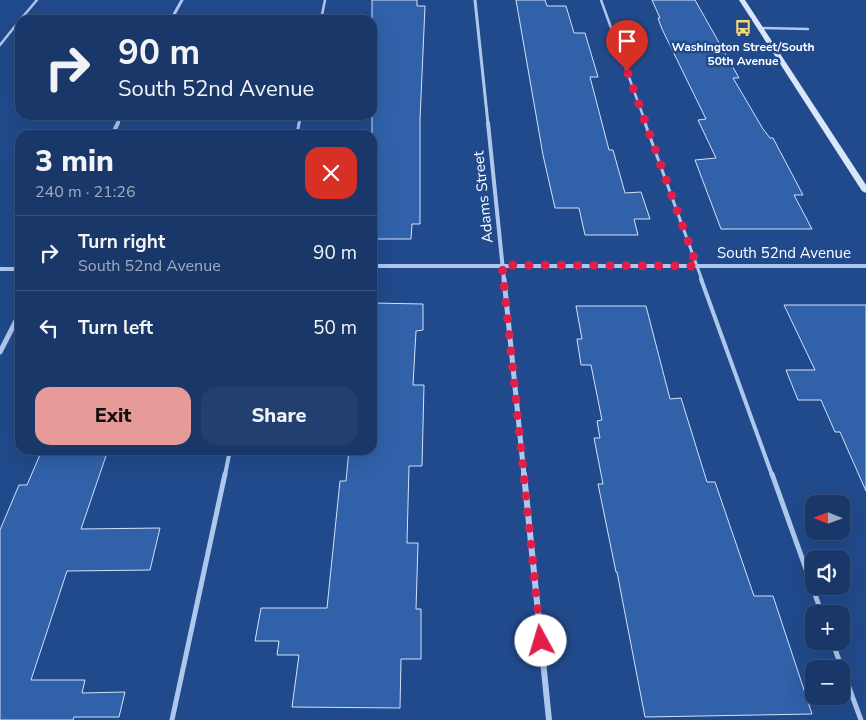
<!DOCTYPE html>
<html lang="en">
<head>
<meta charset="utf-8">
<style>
  body { margin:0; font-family:"Nunito Sans",sans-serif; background:#223f6f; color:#f1f3f6; height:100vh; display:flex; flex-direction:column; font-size:19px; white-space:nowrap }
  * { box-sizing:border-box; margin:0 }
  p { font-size:16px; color:#9facc0 }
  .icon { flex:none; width:28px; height:28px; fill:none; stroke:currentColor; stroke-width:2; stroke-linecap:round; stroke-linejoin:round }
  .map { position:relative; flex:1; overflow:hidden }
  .drawer { position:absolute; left:15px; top:130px; width:362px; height:325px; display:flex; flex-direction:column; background:#193869; border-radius:15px; box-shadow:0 5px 20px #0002,0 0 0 1px #37527d }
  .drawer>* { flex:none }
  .banner { position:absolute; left:15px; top:15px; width:362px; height:105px; border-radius:15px; box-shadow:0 5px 20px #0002,0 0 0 1px #37527d; background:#193869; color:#f1f3f6; overflow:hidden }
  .needle { width:32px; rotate:271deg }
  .controls { position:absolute; left:805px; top:495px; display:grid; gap:10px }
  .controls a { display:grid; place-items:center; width:45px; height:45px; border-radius:10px; background:#193869; box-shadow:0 5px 20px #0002,0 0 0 1px #37527d; font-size:25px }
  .pin { position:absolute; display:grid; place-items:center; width:42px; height:42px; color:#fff; margin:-51px -21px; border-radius:50% 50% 50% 0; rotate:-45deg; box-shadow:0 0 5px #0007 }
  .pin .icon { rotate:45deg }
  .me { position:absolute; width:55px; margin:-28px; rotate:354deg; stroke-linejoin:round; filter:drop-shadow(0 0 4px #0008) }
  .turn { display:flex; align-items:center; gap:18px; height:105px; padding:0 20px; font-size:22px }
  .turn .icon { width:65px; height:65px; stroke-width:2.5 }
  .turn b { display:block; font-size:35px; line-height:42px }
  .round { display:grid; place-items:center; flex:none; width:52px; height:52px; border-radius:15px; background:#223f6f }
  .summary { display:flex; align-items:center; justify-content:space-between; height:85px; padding:0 20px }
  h1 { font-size:30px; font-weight:800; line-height:38px }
  .action { display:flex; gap:10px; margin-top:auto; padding:10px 20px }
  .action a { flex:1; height:58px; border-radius:15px; background:#e69b98; color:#111; font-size:20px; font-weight:800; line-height:58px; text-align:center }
  .action a+a { background:#223f6f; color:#f1f3f6 }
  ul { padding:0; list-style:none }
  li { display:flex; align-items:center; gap:15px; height:75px; padding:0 20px; border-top:1px solid #37527d }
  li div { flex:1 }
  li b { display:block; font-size:19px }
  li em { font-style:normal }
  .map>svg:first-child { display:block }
</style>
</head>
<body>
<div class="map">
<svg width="866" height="720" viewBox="0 0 866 720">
  <rect width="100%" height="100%" fill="#214a8c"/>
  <g fill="#3061a9" stroke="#d3e2f8">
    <path d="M372 0H417V6H425L420 120V224H412L411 239H372Z"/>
    <path d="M516 0H545L547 6H566L574 33H585L598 77H590L609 150H613L625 193 641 192 650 219H634L638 235H585L579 208H555L543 155Z"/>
    <path d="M652 0H695L739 78H733L763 129 770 138H773L803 195H794L812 229H721L695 160 716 158 698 120 706 119 662 29 658 18H660Z"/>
    <path d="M372 303 423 304V330L416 331 413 385H424L422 466H409L407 543H418L416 609H421V659H401L400 708 292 707 299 655H277L279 641H255L261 608H327L340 481H346L349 450H372Z"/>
    <path d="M784 305H866V491L840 432H835L821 400H798L786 370H815Z"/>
    <path d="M576 306H646L670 399 681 398 707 482H715L754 596H773L812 714 645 717 617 572H616L598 484H603L594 438H600L597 421 602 420 591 365H581L577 339H582Z"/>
    <path d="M42 450H108L81 529 160 528 150 570 67 571 31 680H85L82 693 125 692 119 717H74L73 720H0V530L19 485H27Z"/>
  </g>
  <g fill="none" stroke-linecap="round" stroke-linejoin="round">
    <g stroke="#aec7ec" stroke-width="2.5">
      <path d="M601 0 646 124"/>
      <path d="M20 20 37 0"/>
      <path d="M321 20 325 0"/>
      <path d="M760 28 808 29"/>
      <path d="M0 45 20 20"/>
      <path d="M299 124 301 115"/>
    </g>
    <g stroke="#aec7ec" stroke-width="3">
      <path d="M645 123 702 280"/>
      <path d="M297 135 299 123"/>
    </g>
    <g stroke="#aec7ec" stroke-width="4">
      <path d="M701 279 772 475"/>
      <path d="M225 475 230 450"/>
    </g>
    <g stroke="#aec7ec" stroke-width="5">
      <path d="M772 474 822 614"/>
      <path d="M832 641 861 720"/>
      <path d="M172 720 225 474"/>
    </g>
    <g stroke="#aec7ec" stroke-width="3">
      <path d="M475 0 488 124"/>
      <path d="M171 20 182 0"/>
      <path d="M117 124 122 115"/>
    </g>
    <g stroke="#aec7ec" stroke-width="4">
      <path d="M488 123 504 280"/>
      <path d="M112 135 118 123"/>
      <path d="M372 266H866"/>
      <path d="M0 269H20"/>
    </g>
    <g stroke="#aec7ec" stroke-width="5">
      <path d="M504 279 524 475"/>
      <path d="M0 352 20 313"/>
    </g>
    <path stroke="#aec7ec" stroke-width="6" d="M524 474 549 720"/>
    <path fill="#dae6f9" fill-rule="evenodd" d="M739 0H745L866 185V193L862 191Z"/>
  </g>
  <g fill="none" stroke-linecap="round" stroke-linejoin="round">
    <path stroke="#e11d48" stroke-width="9" stroke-dasharray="0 16.2" d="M541 641 502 265 697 266 627 71"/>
  </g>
  <defs>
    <g id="bus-bare" transform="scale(1.35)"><path d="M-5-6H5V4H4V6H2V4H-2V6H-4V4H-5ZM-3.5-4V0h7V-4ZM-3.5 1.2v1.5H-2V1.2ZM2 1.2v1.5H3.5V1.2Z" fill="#f8d76f" stroke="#214a8c" stroke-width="2.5" paint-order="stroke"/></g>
  </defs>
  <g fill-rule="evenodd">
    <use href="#bus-bare" x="743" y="28"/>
  </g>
  <g text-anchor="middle" stroke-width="5" stroke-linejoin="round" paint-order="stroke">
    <g font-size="12" font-weight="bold" fill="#fff" stroke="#214a8c">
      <text x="743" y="51">Washington Street/South<tspan x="743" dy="14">50th Avenue</tspan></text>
    </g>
    <g font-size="15" fill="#fff" stroke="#214a8c">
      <text transform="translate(483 197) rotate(-96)" y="5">Adams Street</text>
      <text x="784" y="258">South 52nd Avenue</text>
    </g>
  </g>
</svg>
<div class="controls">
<a><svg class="needle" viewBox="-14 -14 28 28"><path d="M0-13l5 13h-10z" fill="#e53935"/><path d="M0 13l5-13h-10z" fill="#9facc0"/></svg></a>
<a><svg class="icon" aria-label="sound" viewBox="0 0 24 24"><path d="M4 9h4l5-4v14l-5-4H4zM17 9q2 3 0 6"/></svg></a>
<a>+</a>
<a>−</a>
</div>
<div class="pin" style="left:627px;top:71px;background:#d93025"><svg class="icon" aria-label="arrive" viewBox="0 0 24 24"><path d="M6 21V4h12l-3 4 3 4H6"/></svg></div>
<svg class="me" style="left:541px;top:641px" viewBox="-20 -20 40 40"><circle r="19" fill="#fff"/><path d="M0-13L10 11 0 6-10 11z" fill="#e11d48"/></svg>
<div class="banner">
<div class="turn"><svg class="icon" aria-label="right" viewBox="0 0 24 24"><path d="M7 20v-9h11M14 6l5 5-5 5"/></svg><div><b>90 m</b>South 52nd Avenue</div></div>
</div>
<section class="drawer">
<div class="summary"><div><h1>3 min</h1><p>240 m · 21:26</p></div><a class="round" style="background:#d93025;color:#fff"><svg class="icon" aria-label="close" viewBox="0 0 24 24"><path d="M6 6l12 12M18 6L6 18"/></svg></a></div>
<ul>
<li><svg class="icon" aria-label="right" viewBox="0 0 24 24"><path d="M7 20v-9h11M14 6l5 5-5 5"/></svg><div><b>Turn right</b><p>South 52nd Avenue</p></div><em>90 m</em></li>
<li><svg class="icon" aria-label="left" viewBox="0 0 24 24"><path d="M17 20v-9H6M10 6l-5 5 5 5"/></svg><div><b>Turn left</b></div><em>50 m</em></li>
</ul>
<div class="action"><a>Exit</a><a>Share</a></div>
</section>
</div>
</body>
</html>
